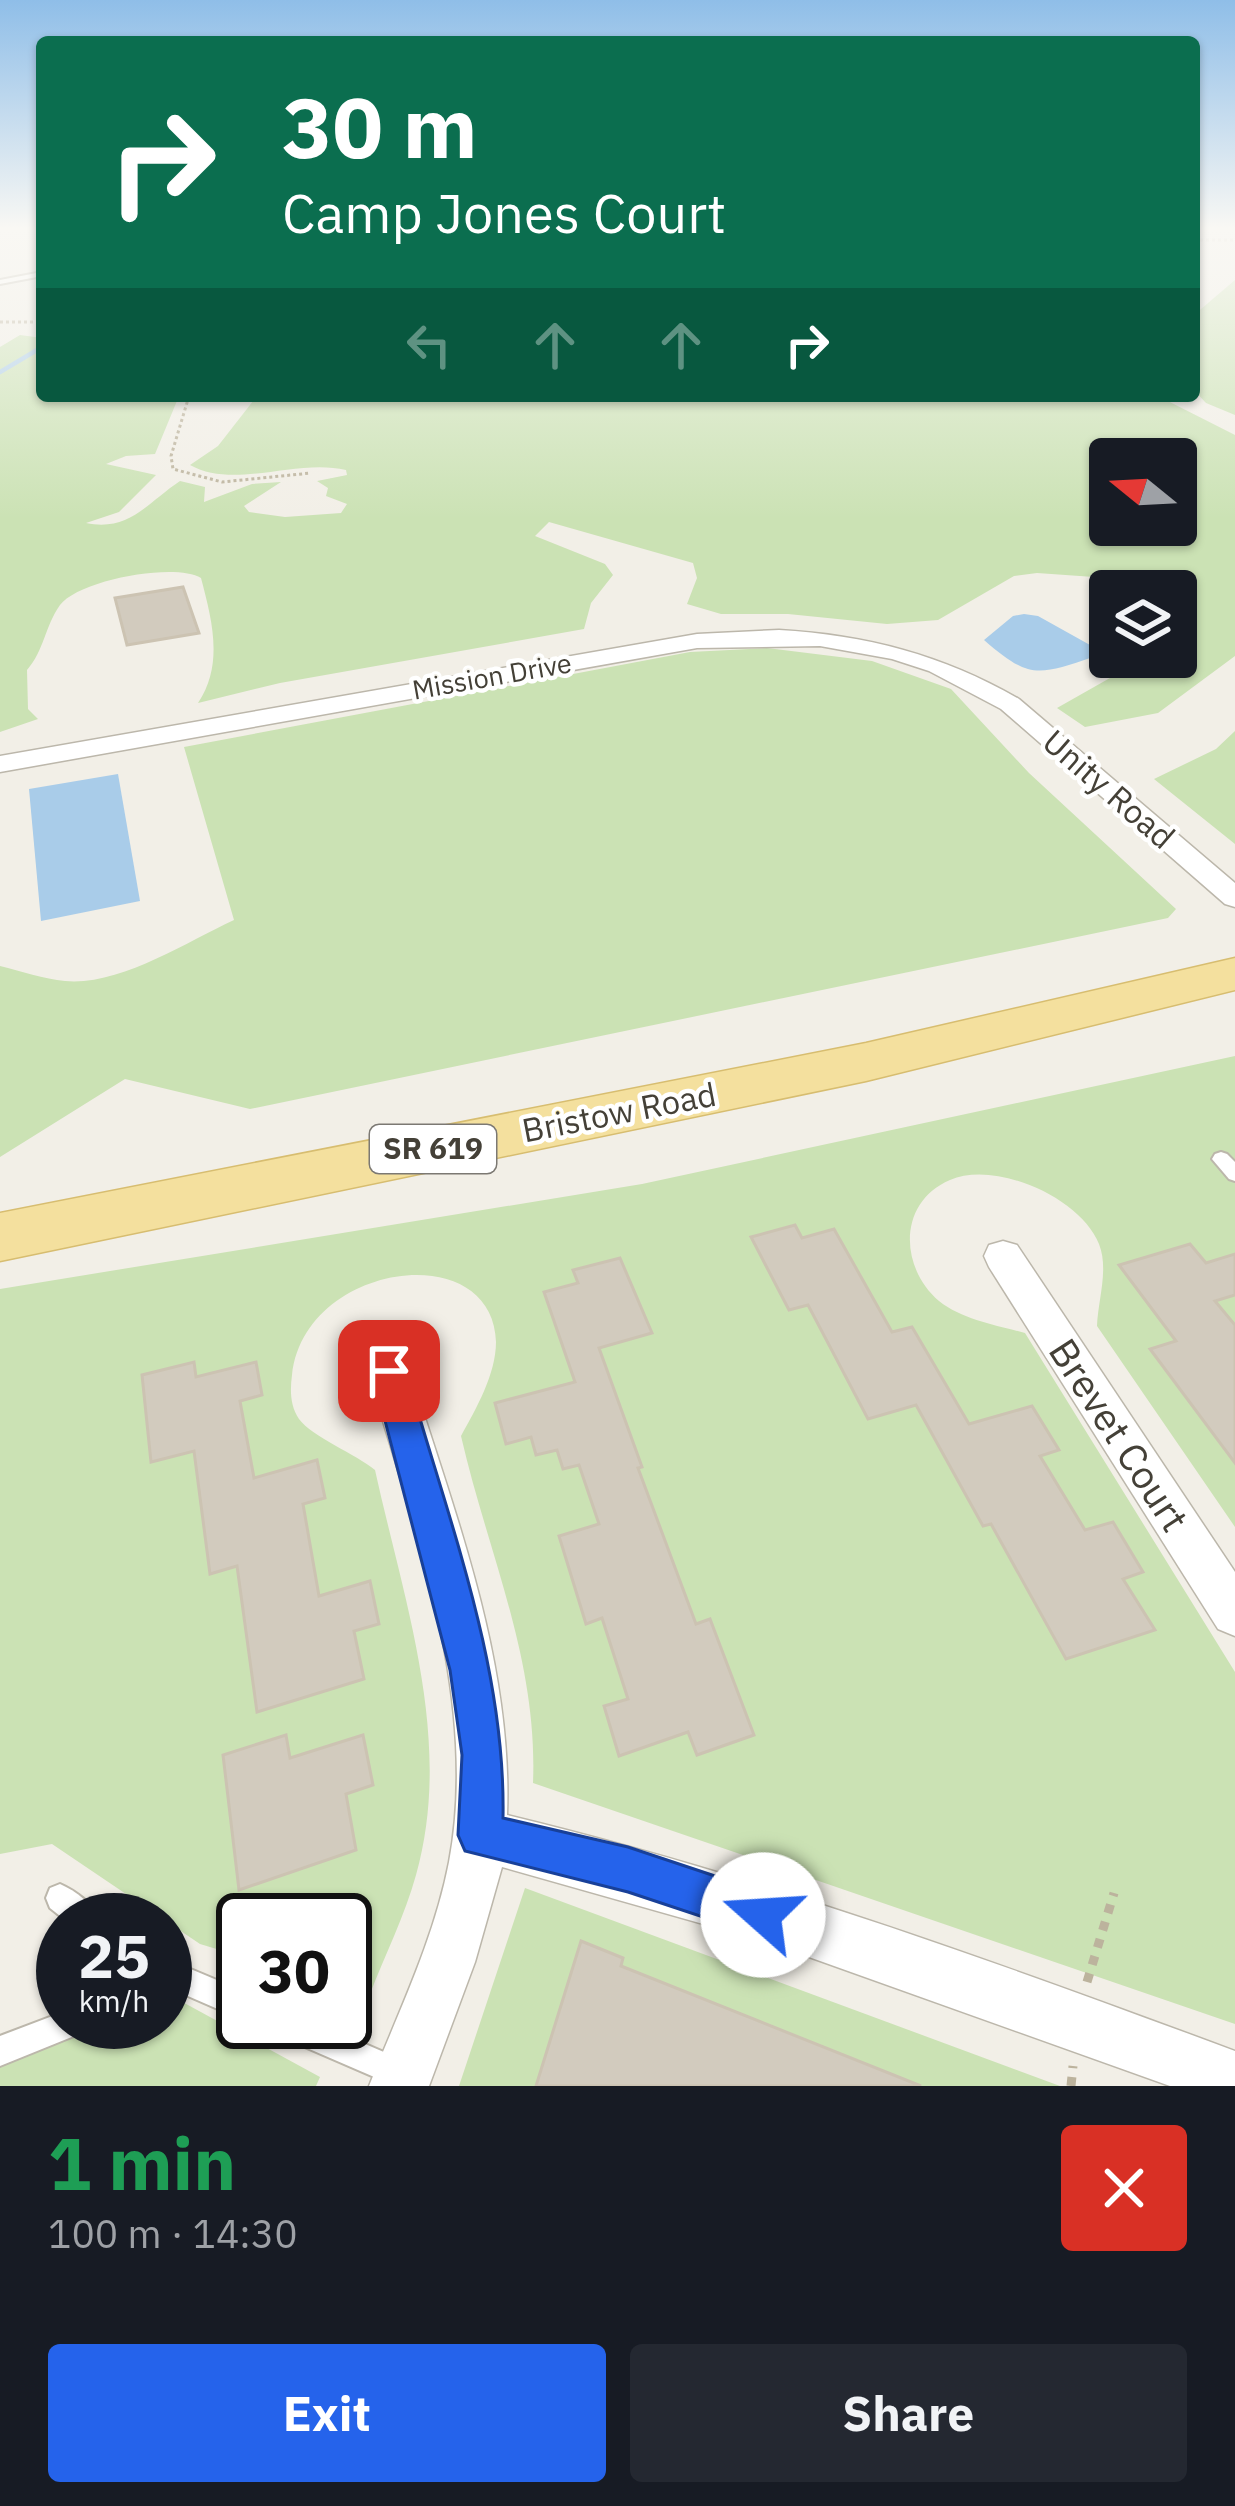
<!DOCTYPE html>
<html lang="en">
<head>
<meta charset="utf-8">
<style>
  body { margin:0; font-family:"IBM Plex Sans",sans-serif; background:#242831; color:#f1f3f6; height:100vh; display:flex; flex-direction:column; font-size:45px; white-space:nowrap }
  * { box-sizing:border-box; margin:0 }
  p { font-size:39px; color:#9ea1a6 }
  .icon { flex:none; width:66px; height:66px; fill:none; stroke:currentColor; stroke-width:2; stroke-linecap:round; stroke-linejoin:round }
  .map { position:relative; height:2086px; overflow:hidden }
  .drawer { display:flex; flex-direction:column; background:#171b24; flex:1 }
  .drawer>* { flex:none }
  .top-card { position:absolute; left:36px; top:36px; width:1164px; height:366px; border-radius:12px; box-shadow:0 3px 9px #0004; background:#0b6e4f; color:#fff; overflow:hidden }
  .needle { width:78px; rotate:288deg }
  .controls { position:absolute; left:1089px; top:438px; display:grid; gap:24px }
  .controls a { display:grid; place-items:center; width:108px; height:108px; border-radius:12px; background:#171b24; box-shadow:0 3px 9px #0004; font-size:60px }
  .speed { position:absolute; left:36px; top:1893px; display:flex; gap:24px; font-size:60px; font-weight:700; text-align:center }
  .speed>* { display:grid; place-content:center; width:156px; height:156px; border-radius:50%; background:#171b24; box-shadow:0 3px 9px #0004; line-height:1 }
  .speed small { font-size:30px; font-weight:400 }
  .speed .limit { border:6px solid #111; border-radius:18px; background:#fff; color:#111 }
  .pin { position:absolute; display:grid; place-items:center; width:102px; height:102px; color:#fff; margin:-51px; border-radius:24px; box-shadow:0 6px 18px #0006 }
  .me { position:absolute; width:132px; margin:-66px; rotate:289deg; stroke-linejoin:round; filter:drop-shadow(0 0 9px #0008) }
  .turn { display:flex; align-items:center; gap:42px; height:252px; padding:0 48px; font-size:54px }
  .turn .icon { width:156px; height:156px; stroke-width:2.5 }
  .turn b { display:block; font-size:84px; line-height:102px }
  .lanes { display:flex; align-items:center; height:114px; padding:0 48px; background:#0003; justify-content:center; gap:60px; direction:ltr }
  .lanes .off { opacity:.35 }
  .round { display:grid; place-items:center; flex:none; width:126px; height:126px; border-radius:12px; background:#242831 }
  .head { display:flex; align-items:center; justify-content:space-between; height:204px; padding:0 48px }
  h1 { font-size:72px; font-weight:700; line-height:90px; color:#1e9e55 }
  .button { display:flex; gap:24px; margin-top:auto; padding:24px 48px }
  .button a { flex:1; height:138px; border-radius:12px; background:#2563eb; color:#fff; font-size:48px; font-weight:700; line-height:138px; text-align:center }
  .button a+a { background:#242831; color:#f1f3f6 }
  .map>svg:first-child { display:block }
</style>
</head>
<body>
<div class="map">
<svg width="1235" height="2086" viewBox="0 0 1235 2086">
  <rect width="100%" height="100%" fill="#f2efe7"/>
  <g fill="#cbe2b4" fill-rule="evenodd">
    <path d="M1235 280V415L1206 403 1194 390V315Z"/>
    <path d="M20 335 42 338V396H179L155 454 126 456 106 464 156 475 119 512 86 523C129 532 147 503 180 481L205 487 204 502 252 484 281 482 244 506 249 512 285 517 341 513 347 504 326 496 328 488 317 481 347 475 346 470C296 458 235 490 190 465L218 446 257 396H1158L1235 435V656L1158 713 1085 727 1057 708 1147 657H1176V633L1185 614 1176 591 1151 581 1037 573 1014 576 938 620 887 624 788 614H721L687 604 697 578 693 563 549 522 535 536 605 564 613 575 591 603 584 629 280 683 198 703C224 664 212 620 201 578 175 562 79 580 60 605 45 626 44 651 27 670L28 709 38 719 0 732V347ZM1110 459H1176V525H1110Z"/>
    <path d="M767 648 872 661 951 689 1029 773 1176 909 1168 918 250 1109 125 1079 0 1157V966C21 971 44 979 65 981 120 986 184 943 234 920L184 747 690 652Z"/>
    <path d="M1235 731V844L1154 779 1216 749Z"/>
    <path d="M1235 1056V1527L1097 1326C1098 1300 1109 1269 1099 1244 1081 1198 996 1160 950 1180 898 1202 899 1267 939 1301 963 1320 996 1325 1025 1333L1235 1672V2024L533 1783C538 1659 488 1554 461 1436 476 1409 496 1374 496 1342 493 1236 304 1262 292 1375 290 1390 290 1406 299 1419 312 1437 356 1454 375 1470 404 1602 454 1740 416 1875 405 1915 385 1955 370 1994L345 1987V1920H243V1957L200 1944 52 1844 0 1854V1289L642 1184Z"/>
    <path d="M525 1888 1060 2086H459Z"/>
    <path d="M177 1999 320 2077 316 2086H0V2067L109 2022H165V2002Z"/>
  </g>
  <g fill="#a9cce9">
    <path d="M1024 614 1038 616 1090 645 1095 652 1093 657C1037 676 1029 679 984 640L1013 616Z"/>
    <path d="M118 774 140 901 41 921 29 789Z"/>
  </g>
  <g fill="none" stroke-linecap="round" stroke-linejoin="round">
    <path stroke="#a9cce9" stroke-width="4.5" d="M0 372 42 347"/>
  </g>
  <g fill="#d2cbbe" stroke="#ccc3b2" stroke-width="3">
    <path d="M183 587 199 633 127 645 115 598Z"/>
    <path d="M795 1225 802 1238 834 1229 892 1332 912 1327 969 1424 1032 1406 1059 1450 1040 1456 1085 1530 1113 1522 1143 1572 1123 1579 1155 1630 1066 1659 991 1524 983 1526 916 1405 868 1419 808 1305 789 1310 751 1237Z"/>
    <path d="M1190 1244 1206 1263 1235 1254V1295L1215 1301 1235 1325V1463L1150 1349 1176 1341 1119 1265Z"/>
    <path d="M620 1258 652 1333 599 1348 642 1467 638 1468 696 1624 710 1619 754 1735 697 1755 688 1732 619 1756 604 1706 628 1699 602 1618 586 1624 559 1536 599 1524 579 1465 563 1469 557 1450 536 1455 531 1437 506 1444 495 1403 575 1382 544 1292 578 1283 573 1270Z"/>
    <path d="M194 1362 196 1377 256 1362 262 1395 240 1401 254 1478 317 1460 325 1498 303 1504 319 1596 370 1581 379 1624 354 1631 364 1679 257 1712 237 1566 210 1574 194 1451 151 1462 142 1375Z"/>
    <path d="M286 1735 290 1758 363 1735 373 1785 346 1794 356 1850 239 1890 223 1755Z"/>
    <path d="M581 1941 623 1958 621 1966 921 2086H536Z"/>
  </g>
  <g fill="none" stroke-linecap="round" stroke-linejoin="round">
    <g stroke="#bcb7ab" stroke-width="4">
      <g id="service">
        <path d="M42 272V276L0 284V280Z"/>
        <path d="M1221 1152 1227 1154 1235 1162V1181L1229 1179 1212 1159 1215 1154Z"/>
        <path d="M60 1884C76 1891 93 1904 100 1920H65L50 1908 46 1898 50 1888Z"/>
        <path d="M181 1965 243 1991V2020L181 1993 165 2000V1972Z"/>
        <path d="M63 2012V2022H88L84 2032 0 2066V2036Z"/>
        <path d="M266 2022H314L407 2062 412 2072 407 2082 395 2086 270 2032Z"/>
      </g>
    </g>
    <g stroke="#bcb7ab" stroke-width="3">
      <g id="minor">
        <path d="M779 630C866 635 943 655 1019 699L1235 883V907L1225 904 1001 709 929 671 892 659 820 646 697 648 0 772V756L697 634Z"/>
        <path d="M1003 1241 1017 1245 1235 1572V1636L1218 1629 989 1267 984 1256 989 1245Z"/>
        <path d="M389 1354 404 1359 410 1371C455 1514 513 1663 507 1815 756 1875 996 1962 1235 2051V2086H1170L767 1942 502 1867 475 1962 429 2086H369C398 2013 434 1940 449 1862 480 1699 413 1526 368 1371L374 1359Z"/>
      </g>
    </g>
    <g stroke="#d7bd70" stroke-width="3">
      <path id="primary" d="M1235 958V990L866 1081 0 1261V1213L866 1043Z"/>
    </g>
    <g stroke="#bcb39d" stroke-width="3" stroke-dasharray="3 3" stroke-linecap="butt">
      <path d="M1194 240H1235"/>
      <path d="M0 322H42"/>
      <path d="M189 396 171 456 173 469 222 482 311 473"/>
    </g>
    <g stroke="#bcb39d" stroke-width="9" stroke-dasharray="9 9" stroke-linecap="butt">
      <path d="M1087 1982 1114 1893"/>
      <path d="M1071 2086 1073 2066"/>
    </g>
    <use href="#service" fill="#fff" fill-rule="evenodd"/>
    <use href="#minor" fill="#fff" fill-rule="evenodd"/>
    <use href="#primary" fill="#f4e09e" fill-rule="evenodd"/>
  </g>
  <linearGradient id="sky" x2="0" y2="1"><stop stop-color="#8fbee8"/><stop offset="0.44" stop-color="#f9f8f4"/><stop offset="1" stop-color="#f9f8f4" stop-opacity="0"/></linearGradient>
  <rect width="1235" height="519" fill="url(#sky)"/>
  <path fill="#2563eb" stroke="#184099" stroke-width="3" d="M389 1356 401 1361 406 1371C447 1517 506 1665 503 1818L628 1847 763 1892 779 1898 785 1915 779 1931 763 1937 628 1892 465 1851 458 1835 462 1755 450 1670 372 1371 377 1361Z"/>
  <g text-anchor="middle" stroke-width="9" stroke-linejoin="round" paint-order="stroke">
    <g font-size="27" fill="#444037" stroke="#fff">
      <text transform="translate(492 677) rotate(-10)" y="9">Mission Drive</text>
    </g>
    <rect fill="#fff" stroke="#7c7973" stroke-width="3" x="370" y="1125" width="126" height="48" rx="9"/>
    <g font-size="30" font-weight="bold" fill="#444037">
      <text x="433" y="1159">SR 619</text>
    </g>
    <g font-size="33" fill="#444037" stroke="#fff">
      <text transform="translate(1109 789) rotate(41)" y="12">Unity Road</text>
      <text transform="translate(619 1112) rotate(-11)" y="12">Bristow Road</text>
    </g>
    <g font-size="39" fill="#444037" stroke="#fff">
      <text transform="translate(1119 1435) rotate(57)" y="14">Brevet Court</text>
    </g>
  </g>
</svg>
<div class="controls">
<a><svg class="needle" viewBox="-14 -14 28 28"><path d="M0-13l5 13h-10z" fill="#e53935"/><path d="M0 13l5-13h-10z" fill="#9ea1a6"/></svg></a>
<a><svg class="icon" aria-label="layers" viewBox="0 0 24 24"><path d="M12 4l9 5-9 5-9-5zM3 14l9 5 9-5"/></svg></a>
</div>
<div class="speed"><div>25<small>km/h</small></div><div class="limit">30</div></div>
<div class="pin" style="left:389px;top:1371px;background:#d93025"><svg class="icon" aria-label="arrive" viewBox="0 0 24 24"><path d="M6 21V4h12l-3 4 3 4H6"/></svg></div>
<svg class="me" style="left:763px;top:1915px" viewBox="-20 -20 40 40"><circle r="19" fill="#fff"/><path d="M0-13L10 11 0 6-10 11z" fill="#2563eb"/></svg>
<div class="top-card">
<div class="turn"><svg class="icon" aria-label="right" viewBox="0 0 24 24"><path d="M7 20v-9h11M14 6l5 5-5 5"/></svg><div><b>30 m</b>Camp Jones Court</div></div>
<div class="lanes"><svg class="icon off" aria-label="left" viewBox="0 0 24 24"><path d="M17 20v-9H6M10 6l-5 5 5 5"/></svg><svg class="icon off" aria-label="ahead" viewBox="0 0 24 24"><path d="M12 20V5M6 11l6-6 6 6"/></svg><svg class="icon off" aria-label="ahead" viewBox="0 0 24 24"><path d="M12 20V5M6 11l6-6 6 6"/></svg><svg class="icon" aria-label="right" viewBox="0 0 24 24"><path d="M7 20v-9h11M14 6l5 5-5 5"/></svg></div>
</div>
</div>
<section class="drawer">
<div class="head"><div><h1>1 min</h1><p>100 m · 14:30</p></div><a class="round" style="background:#d93025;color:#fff"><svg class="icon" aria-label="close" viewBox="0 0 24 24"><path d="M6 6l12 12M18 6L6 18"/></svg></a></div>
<div class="button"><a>Exit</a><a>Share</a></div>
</section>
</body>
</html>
